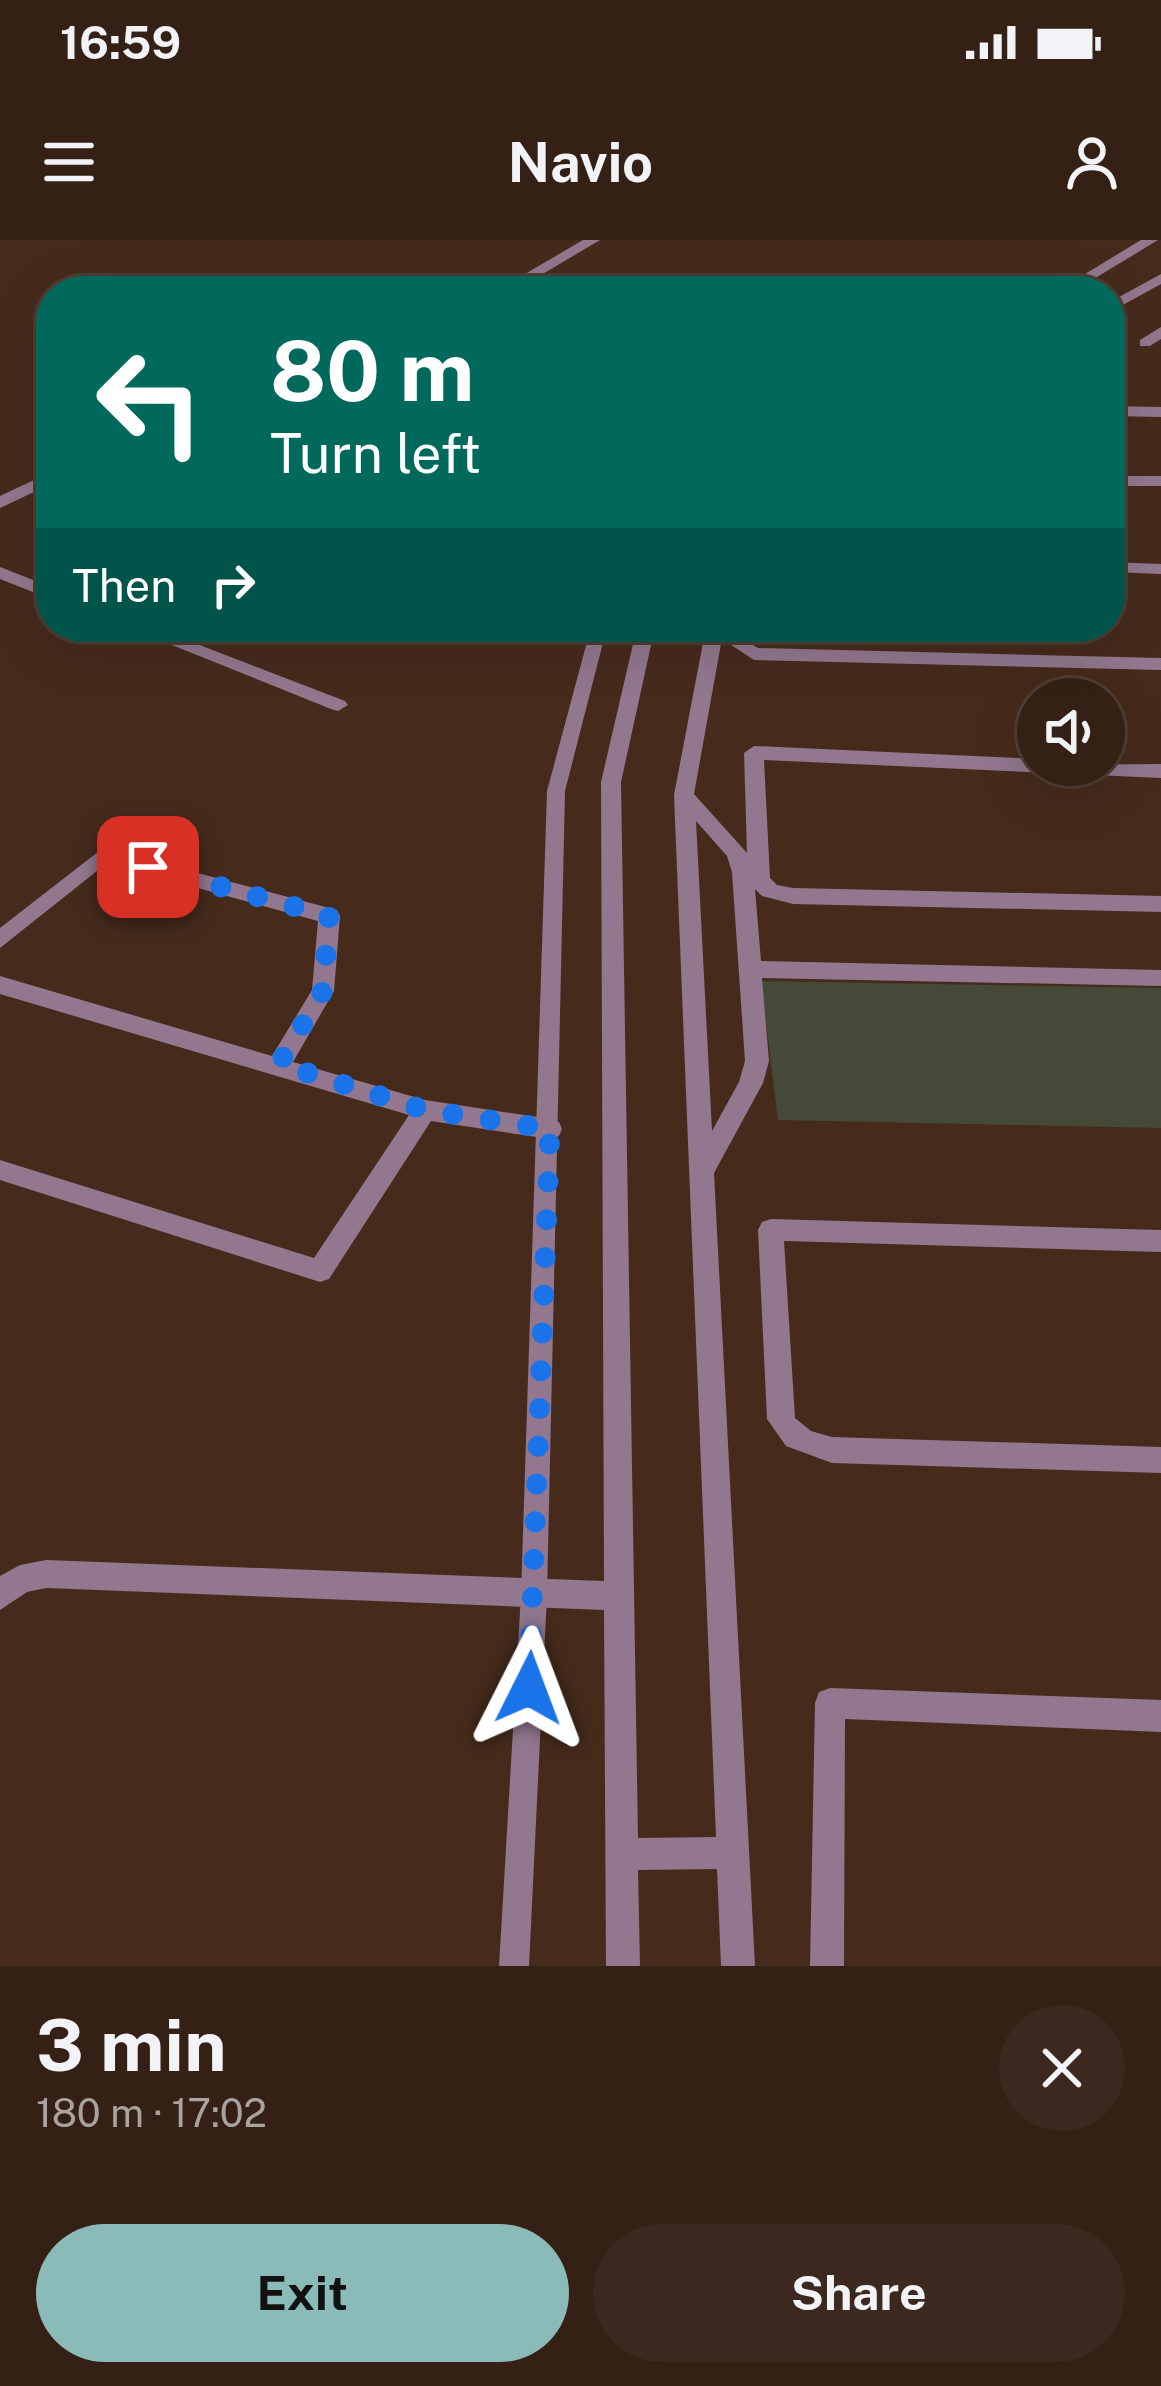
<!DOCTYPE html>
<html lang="en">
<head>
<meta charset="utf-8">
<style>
  body { margin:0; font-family:"Public Sans",sans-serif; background:#3c281e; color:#f1f3f6; height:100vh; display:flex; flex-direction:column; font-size:45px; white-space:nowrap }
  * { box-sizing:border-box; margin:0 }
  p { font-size:39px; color:#a9a3a0 }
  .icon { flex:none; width:66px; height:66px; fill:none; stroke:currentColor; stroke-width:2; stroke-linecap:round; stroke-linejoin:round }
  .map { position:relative; height:1726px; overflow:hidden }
  .side { display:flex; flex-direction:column; background:#342015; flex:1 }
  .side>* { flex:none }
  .guide { position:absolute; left:36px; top:36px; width:1089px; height:366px; border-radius:48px; box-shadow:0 12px 48px #0002,0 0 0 3px #4e3e34; background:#00695c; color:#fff; overflow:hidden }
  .tools { position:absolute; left:1017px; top:438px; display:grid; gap:24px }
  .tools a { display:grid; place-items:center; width:108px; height:108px; border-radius:50%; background:#342015; box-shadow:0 12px 48px #0002,0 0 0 3px #4e3e34; font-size:60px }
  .pin { position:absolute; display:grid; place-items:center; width:102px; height:102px; color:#fff; margin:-51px; border-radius:24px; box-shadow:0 6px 18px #0006 }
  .me { position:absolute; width:132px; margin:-66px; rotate:3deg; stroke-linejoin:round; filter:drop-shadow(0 0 9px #0008) }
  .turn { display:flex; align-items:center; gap:42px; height:252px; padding:0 36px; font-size:54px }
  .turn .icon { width:156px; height:156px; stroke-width:2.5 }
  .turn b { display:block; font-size:84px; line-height:102px }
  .then { display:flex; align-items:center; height:114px; padding:0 36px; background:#0003; gap:24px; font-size:45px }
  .round { display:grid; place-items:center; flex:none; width:126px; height:126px; border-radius:63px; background:#3c281e }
  .head { display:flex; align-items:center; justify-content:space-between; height:204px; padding:0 36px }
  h1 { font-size:72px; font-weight:700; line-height:90px }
  .button { display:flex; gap:24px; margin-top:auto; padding:24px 36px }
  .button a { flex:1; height:138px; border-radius:72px; background:#8bbbb9; color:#111; font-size:48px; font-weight:700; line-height:138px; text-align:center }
  .button a+a { background:#3c281e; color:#f1f3f6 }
  .status { display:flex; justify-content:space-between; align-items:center; height:84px; padding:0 60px; background:#342015; direction:ltr }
  .status svg { height:33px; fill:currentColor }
  header { display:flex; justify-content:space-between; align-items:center; height:156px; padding:0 36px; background:#342015; font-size:54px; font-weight:700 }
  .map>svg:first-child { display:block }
</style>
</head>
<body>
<div class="status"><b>16:59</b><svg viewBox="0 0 49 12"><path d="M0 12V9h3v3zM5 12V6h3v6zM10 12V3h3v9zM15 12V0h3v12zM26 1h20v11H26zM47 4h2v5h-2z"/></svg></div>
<header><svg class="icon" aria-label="menu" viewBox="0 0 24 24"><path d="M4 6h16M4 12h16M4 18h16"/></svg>Navio<svg class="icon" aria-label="person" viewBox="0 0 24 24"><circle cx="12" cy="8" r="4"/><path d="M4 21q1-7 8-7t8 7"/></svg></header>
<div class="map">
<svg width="1161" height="1726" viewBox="0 0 1161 1726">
  <rect width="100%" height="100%" fill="#462b1c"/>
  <path fill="#454937" d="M761 741 1161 748V888L778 880Z"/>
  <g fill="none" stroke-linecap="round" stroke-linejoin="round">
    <path fill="#92778e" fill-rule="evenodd" d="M591 387H607L565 551 547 1355 529 1726H499L521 1355 547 551Z"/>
    <g fill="#92778e" fill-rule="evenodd">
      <path d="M1141 0H1158L1074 51H1057Z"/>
      <path d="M1161 34V44L1110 72V62Z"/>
      <path d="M1161 87V99L1150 106H1140V100Z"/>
      <path d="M1110 166 1161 167V177L1110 176Z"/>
      <rect x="1110" y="236" width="51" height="10"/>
      <path d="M1110 322 1161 324V334L1110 332Z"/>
      <path d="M0 327 51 347V359L0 339Z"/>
      <path d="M127 387H153L345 461 348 465 338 471 331 469Z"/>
      <path d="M637 387H655L621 542 638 1598 716 1597 674 555 706 387H724L694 554 747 613 744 513 754 506 1038 519V525L1161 524V538L764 520 770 638 777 645 793 648 1161 656V672L793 664 762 656 755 649 761 721 1161 730V746L762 738 769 821 763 843 714 933 755 1726H721L717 1629 638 1630 640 1726H606L604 1370 46 1348 27 1352 0 1370V1336L20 1325 46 1320 604 1341 601 542ZM696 581 727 616 732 632 745 821 739 842 712 891Z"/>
      <path d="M732 387H750L747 401 758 408 1161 418V430L754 420 728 403Z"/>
      <path d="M103 608 337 670 340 676 334 751 293 822 425 860 550 879 559 882 562 889 559 896 550 899 431 881 329 1039 320 1042 0 940V920L314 1018 409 875 0 754V736L272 816 312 750 318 681 107 623 0 708V688Z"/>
      <path d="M771 979 1161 990V1012L784 1001 795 1178 811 1191 832 1197 1161 1207V1233L832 1223 786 1206 767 1179 758 990 762 982Z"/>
      <path d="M830 1448 1161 1460V1492L845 1479 844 1726H810L815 1463 819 1452Z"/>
    </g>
    <g fill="#92778e" fill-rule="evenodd">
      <path d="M583 0H600L514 51H496Z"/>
      <path d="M51 232V244L0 268V256Z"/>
    </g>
  </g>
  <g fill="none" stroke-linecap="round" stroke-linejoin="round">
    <path stroke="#1a73e8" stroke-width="21" stroke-dasharray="0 37.8" d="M148 627 329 676 323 751 279 824 425 870 550 889 529 1448"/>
  </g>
</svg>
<div class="tools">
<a><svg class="icon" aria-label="sound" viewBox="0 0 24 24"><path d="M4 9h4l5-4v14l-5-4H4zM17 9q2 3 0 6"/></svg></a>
</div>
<div class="pin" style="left:148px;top:627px;background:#d93025"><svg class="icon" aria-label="arrive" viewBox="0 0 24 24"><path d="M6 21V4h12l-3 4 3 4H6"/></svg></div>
<svg class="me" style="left:529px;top:1448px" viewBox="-20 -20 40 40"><path d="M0-17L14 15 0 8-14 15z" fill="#1a73e8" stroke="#fff" stroke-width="4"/></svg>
<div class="guide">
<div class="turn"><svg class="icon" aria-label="left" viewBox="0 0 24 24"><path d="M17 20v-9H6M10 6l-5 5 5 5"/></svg><div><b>80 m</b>Turn left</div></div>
<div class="then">Then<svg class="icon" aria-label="right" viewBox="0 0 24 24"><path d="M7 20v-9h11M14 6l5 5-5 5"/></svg></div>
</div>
</div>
<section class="side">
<div class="head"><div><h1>3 min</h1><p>180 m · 17:02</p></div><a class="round"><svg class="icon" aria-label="close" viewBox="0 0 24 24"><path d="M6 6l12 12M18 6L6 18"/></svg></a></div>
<div class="button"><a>Exit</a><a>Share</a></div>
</section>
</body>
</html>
